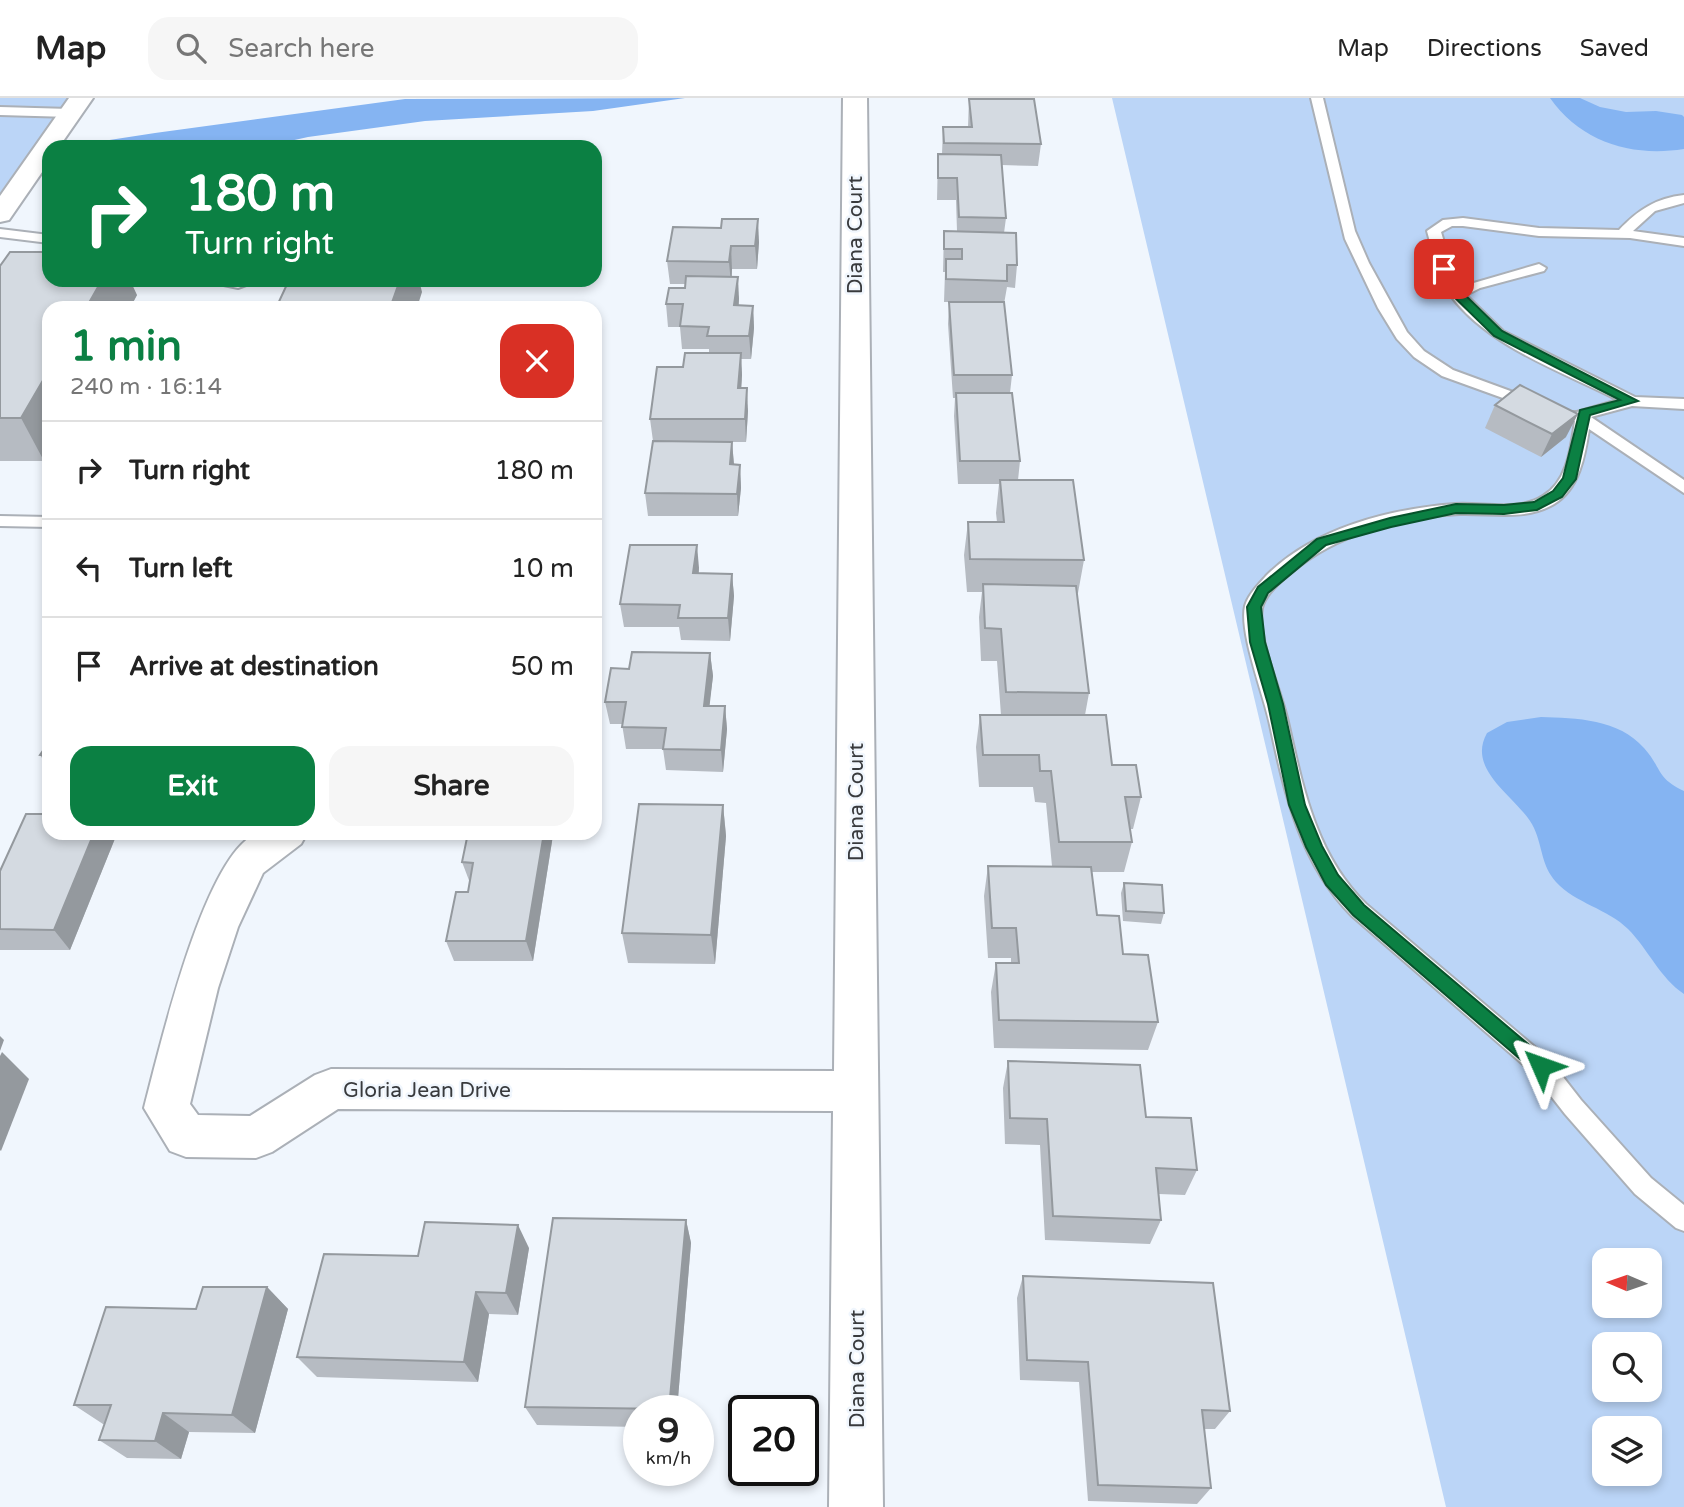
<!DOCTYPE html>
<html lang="en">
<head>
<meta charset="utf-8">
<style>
  body { margin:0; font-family:"Varela Round",sans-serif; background:#f6f6f6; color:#222; height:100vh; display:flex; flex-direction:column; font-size:26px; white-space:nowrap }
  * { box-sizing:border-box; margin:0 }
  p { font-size:23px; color:#767676 }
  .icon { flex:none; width:38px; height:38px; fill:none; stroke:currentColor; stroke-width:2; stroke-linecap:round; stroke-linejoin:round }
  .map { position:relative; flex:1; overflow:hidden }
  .drawer { position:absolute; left:42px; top:203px; width:560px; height:539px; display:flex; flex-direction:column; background:#fff; border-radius:21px; box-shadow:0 4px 10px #0003 }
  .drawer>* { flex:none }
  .hud { position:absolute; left:42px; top:42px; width:560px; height:147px; border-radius:21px; box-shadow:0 4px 10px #0003; background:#0b8043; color:#fff; overflow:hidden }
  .needle { width:46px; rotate:272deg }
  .controls { position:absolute; left:1592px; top:1150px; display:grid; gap:14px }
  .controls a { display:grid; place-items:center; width:70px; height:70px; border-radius:14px; background:#fff; box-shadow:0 4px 10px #0003; font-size:35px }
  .speed { position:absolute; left:623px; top:1297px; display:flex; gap:14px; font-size:35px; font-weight:700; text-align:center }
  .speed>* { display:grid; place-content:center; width:91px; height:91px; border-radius:50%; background:#fff; box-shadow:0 4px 10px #0003; line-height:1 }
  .speed small { font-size:18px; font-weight:400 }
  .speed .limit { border:4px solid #111; border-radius:10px; background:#fff; color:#111 }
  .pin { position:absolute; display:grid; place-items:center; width:60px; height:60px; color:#fff; margin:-30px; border-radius:14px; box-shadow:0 4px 10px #0006 }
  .me { position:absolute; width:77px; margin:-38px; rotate:313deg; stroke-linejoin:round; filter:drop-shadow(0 0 5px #0008) }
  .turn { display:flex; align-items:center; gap:24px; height:147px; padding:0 28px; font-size:32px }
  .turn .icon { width:91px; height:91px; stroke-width:2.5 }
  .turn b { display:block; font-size:49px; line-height:60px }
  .round { display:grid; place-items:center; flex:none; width:74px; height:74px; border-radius:21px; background:#f6f6f6 }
  .overview { display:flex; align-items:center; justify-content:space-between; height:119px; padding:0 28px }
  h1 { font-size:42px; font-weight:800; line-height:52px; color:#0b8043 }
  .button { display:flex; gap:14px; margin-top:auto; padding:14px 28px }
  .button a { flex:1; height:80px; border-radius:21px; background:#0b8043; color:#fff; font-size:28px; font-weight:800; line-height:80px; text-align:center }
  .button a+a { background:#f6f6f6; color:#222 }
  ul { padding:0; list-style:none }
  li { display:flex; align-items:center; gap:21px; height:98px; padding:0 28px; border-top:2px solid #e0e0e0 }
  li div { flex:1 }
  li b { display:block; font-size:26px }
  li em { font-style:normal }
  header { display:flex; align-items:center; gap:42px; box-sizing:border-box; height:98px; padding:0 35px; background:#fff; border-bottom:2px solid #e0e0e0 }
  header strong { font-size:33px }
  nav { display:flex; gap:38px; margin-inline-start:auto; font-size:24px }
  .search { width:490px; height:63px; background:#f6f6f6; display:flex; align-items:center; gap:18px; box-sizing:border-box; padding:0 24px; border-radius:21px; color:#767676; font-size:26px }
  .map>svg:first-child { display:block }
</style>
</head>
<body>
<header>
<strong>Map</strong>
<div class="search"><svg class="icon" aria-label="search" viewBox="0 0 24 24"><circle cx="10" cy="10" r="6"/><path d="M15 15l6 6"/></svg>Search here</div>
<nav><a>Map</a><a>Directions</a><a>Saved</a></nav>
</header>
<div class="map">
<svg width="1684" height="1409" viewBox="0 0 1684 1409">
  <rect width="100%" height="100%" fill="#f0f6fd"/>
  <g fill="#bbd5f7" fill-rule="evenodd">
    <path d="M0 0H68L0 95Z"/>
    <path d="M1112 0H1684V1409H1446ZM1605 1162H1650V1208H1605ZM1605 1246H1650V1292H1605ZM1605 1330H1650V1376H1605Z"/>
  </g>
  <g fill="#85b4f2">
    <path d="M685 0 593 13 425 23 308 39 263 49H90L103 43 155 35 405 1Z"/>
    <path d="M1550 0H1580L1600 9 1626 14 1656 13 1682 17 1684 19V51C1632 59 1582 45 1550 0Z"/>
    <path d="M1541 619C1576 620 1619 621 1644 650 1662 670 1656 680 1684 693V896C1660 880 1648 851 1628 831 1608 811 1575 805 1556 784 1541 767 1543 750 1534 730 1521 701 1465 674 1487 635L1507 624Z"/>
  </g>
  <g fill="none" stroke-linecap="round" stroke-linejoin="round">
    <g stroke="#abb0b7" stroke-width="4">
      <g id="lane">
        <path d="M1311 0H1323L1355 133 1369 165 1407 234 1424 253 1453 272 1535 302 1537 305 1535 308H1525L1442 278 1414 259 1397 241 1378 210 1345 141Z"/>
        <path d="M0 9 70 11 76 15 70 19 0 17Z"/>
        <path d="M1684 97V105L1655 113 1633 133 1684 140V148L1630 140 1539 138 1463 128H1452L1441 134 1452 171 1460 189 1539 166 1546 170 1544 173 1480 190 1466 197 1503 233 1635 299 1684 301V311L1632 308 1591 319 1684 382V395L1589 331C1585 358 1579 391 1554 406 1526 423 1491 415 1460 416 1403 418 1336 436 1292 474 1281 483 1265 496 1262 510 1257 542 1281 591 1288 624 1303 690 1316 757 1366 806L1549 961 1581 1002 1651 1080 1684 1107V1133L1676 1130 1635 1096 1565 1016 1533 975 1352 818C1300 766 1285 696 1270 627 1264 597 1239 535 1245 508 1248 497 1258 487 1266 478 1314 430 1389 411 1455 406 1483 404 1518 414 1543 398 1568 383 1571 349 1575 323L1567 320 1564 317 1567 314H1577L1618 302C1563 274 1489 249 1451 198 1438 180 1433 154 1427 133L1443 122 1463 120 1539 130 1619 132C1638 112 1656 100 1684 97Z"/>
        <path d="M0 131 49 137V145L0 139Z"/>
        <path d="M212 182H260L238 190 214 185Z"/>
        <path d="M0 418 49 419V429L0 428Z"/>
      </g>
    </g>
    <g stroke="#abb0b7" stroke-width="4">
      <path id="street" d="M843 0H867L883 1409H829L833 1013 338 1011 272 1054 256 1060 186 1059 170 1053 144 1010C158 957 205 750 259 735 272 731 292 735 307 735L301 746 263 775 238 829 218 890 190 1006 198 1017 250 1018 315 977 331 971 834 973Z"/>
    </g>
    <g stroke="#abb0b7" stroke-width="4">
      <path id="secondary" d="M69 0H93L59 49H49V64L9 122 0 124V98Z"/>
    </g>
    <use href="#lane" fill="#fff" fill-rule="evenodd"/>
    <use href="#street" fill="#fff" fill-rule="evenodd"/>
    <use href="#secondary" fill="#fff" fill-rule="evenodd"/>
  </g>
  <g fill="#b6bbc2">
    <path d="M969 1 1041 46 1038 68 1002 67 1006 120 1004 135 1017 167 1015 190 1007 189 1004 206 1012 277 1010 295 1020 363 1018 382 1084 462 1078 495H1077L1089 595 1085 617 1112 667 1141 699 1133 731H1130L1132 744 1124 774H1092L1097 817 1123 856 1158 924 1148 952 994 950 991 894 996 865H1011V860H988L984 798 988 768H1052L1046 705 1035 704 1033 689H979L976 649 980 617H1001L997 563H981L979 519 982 494H967L964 457 968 424H997L996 415 999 386H958L954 318 955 300H953L948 226 949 204H944L945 174H943L944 133H957L956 102H937L938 56H942L943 29H968Z"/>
    <path d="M673 129 759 144 757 171H732V179L739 201V207L753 208 754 230 751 261H741L742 277 741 290 748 313 746 344H732L734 367H740L741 390 738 418H648L645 395 653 343 650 321 683 269 709 255V251H682L680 229H668L666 206 685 190V186H670L667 163Z"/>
    <path d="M0 168 137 197 130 210H49L44 363H0Z"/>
    <path d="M1495 307 1566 339 1541 359 1485 330Z"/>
    <path d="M699 470V475L732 476 734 498 730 543 681 542 679 529H624L620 506Z"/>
    <path d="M710 555 713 578 709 608H725L727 631 723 674 666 672 663 651H626L622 626H610L605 604 629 571Z"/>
    <path d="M49 644V670L40 657Z"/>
    <path d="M723 707 726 738 715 866 628 865 622 835Z"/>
    <path d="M553 737 533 863H454L446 843 468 794 470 785 462 764Z"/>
    <path d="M116 738 70 852H0V773Z"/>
    <path d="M1124 785 1164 815 1161 826 1123 823 1121 795Z"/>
    <path d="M1008 963 1146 1019 1197 1072 1185 1097 1159 1096 1161 1122 1150 1146 1045 1142 1040 1047 1005 1046 1003 990Z"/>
    <path d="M686 1122 691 1145 677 1312H639V1329L537 1327 525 1309Z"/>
    <path d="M529 1150 518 1217 489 1216 478 1284 317 1279 297 1259 418 1158Z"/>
    <path d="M1023 1178 1230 1313 1215 1331H1204L1211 1390 1197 1406 1088 1403 1079 1284 1020 1282 1017 1200Z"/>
    <path d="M267 1189 288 1211 255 1335 189 1334 181 1361 127 1360 99 1342 105 1326H103L74 1307 196 1211Z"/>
  </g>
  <g fill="#94999e">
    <path d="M758 121 759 144 757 171 755 148Z"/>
    <path d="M731 148 732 171 731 186 729 164Z"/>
    <path d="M738 179 739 201 736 230 734 207Z"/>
    <path d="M102 182H130L137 197 130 210H86Z"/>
    <path d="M400 182H419L422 194 417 210H390Z"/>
    <path d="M753 208 754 230 751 261 749 238Z"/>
    <path d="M741 255 742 277 740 313 738 290Z"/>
    <path d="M49 272V354L44 363 21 320Z"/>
    <path d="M747 290 748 313 746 344 745 321Z"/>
    <path d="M1578 316 1566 339 1541 359 1552 336Z"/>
    <path d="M732 344 734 367 730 366Z"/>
    <path d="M740 367 741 390 738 418 737 396Z"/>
    <path d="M697 447 699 470 696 498 693 475Z"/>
    <path d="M732 476 734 498 730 543 728 520Z"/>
    <path d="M710 555 713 578 707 630 704 608Z"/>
    <path d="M725 608 727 631 723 674 721 652Z"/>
    <path d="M723 707 726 738 715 866 711 837Z"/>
    <path d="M94 735H114L116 738 70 852 54 832Z"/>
    <path d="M544 735H552L553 737 533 863 526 843Z"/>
    <path d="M0 938 4 942 0 953Z"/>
    <path d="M2 954 29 981 1 1053 0 1052V958Z"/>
    <path d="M686 1122 691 1145 677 1312H669Z"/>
    <path d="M518 1127 529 1150 518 1217 506 1195Z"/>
    <path d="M267 1189 288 1211 255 1335 232 1317Z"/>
    <path d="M476 1194 489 1216 478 1284 464 1264Z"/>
    <path d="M163 1315 189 1334 181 1361 155 1343Z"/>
  </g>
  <g fill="#d4dae1" stroke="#94999e" stroke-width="2">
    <path d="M969 1H1034L1041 46 944 45 943 29H972Z"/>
    <path d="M938 56 1001 57 1006 120 959 119 957 80H938Z"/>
    <path d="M722 121H758L755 148H731L729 164 667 163 673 129 721 130Z"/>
    <path d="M944 133 1016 135 1017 167H1007V183L946 181V161H962V151H944Z"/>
    <path d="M10 154H49V182H102L86 210H49V272L21 320H0V168Z"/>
    <path d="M686 178 738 179 734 207 753 208 749 238H707L709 229 680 228 683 206H666L669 190H685Z"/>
    <path d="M289 182H400L390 210H276Z"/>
    <path d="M949 204H1004L1012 277H954Z"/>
    <path d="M685 255H741L738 290H747L745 321H650L657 269H683Z"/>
    <path d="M1520 287 1578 316 1552 336 1495 307Z"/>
    <path d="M956 295H1012L1020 363H960Z"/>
    <path d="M653 343 732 344 730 366 740 367 737 396 645 395Z"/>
    <path d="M1000 382H1073L1084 462 970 461 968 424H1004Z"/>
    <path d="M630 447H697L693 475 732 476 728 520H678L680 507 620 506Z"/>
    <path d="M983 486 1076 488 1089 595 1006 594 1001 531 985 530Z"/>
    <path d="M632 554 710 555 704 608H725L721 652 663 651 666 630 622 629 626 604H605L611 570 629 571Z"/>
    <path d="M980 617H1106L1112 667H1136L1141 699H1125L1132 744H1059L1051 673H1040L1039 657H983Z"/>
    <path d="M49 644V658L40 657Z"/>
    <path d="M639 706 723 707 711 837 622 835Z"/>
    <path d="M26 716H49V735H94L54 832 0 831V773Z"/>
    <path d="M468 735H544L526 843H446L456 794H468L473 765 462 764Z"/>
    <path d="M988 768 1091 769 1097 817 1119 818 1123 856 1148 857 1158 924 999 922 996 865H1019L1016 830H992Z"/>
    <path d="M1124 785 1162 787 1164 815 1126 813Z"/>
    <path d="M1008 963 1140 967 1146 1019 1191 1020 1197 1072 1156 1070 1161 1122 1053 1118 1047 1021 1010 1020Z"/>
    <path d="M553 1120 686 1122 669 1311 525 1309Z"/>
    <path d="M425 1124 518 1127 506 1195 476 1194 464 1264 297 1259 324 1156 418 1158Z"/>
    <path d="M1023 1178 1213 1185 1230 1313 1202 1312 1211 1390 1098 1387 1088 1264 1027 1262Z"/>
    <path d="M203 1189H267L232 1317 163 1315 155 1343 99 1342 111 1307H74L106 1209 196 1211Z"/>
  </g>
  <path fill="#0b8043" stroke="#07532c" stroke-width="2" d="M1440 169H1448L1462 194 1502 233 1638 303 1590 317 1576 381 1562 399 1537 412 1504 416 1456 415 1391 429 1326 447 1268 495 1261 509 1265 544 1283 606 1305 707 1322 748 1338 777 1364 807 1548 963 1550 968 1548 974 1541 977 1535 974 1353 817 1326 787 1306 749 1289 707 1268 606 1250 544 1247 509 1258 489 1317 441 1390 420 1456 406 1504 407 1534 404 1553 393 1563 380 1580 312 1620 302 1494 238 1453 198 1439 171Z"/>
  <g text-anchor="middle" stroke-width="5" stroke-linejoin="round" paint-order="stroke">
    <g font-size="21" fill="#383a3d" stroke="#f0f6fd">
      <text transform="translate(855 137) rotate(-90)" y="7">Diana Court</text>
      <text transform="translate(856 704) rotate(-90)" y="7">Diana Court</text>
      <text x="427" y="999">Gloria Jean Drive</text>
      <text transform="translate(857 1271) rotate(-90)" y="7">Diana Court</text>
    </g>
  </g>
</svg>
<div class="controls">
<a><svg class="needle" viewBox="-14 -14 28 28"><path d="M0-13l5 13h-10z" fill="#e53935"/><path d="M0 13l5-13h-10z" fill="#767676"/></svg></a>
<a><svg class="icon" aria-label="search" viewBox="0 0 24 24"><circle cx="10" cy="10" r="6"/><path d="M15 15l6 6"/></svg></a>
<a><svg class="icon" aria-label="layers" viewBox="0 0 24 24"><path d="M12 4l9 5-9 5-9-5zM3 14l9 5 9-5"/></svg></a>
</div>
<div class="speed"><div>9<small>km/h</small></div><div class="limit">20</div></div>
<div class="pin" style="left:1444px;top:171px;background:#d93025"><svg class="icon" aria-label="arrive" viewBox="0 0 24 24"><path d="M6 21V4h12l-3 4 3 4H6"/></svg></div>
<svg class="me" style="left:1541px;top:968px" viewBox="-20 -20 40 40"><path d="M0-17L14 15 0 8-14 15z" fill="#0b8043" stroke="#fff" stroke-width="4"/></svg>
<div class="hud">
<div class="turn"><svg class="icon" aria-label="right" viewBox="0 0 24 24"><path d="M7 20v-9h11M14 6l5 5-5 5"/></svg><div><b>180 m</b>Turn right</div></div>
</div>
<section class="drawer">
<div class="overview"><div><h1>1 min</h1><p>240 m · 16:14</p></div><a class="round" style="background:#d93025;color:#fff"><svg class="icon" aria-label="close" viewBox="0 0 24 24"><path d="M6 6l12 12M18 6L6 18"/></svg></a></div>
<ul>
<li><svg class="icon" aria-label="right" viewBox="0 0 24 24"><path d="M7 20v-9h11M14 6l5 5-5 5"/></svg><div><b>Turn right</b></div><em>180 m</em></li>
<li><svg class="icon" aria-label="left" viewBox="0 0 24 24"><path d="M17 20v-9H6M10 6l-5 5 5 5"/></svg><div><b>Turn left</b></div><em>10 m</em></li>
<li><svg class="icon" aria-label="arrive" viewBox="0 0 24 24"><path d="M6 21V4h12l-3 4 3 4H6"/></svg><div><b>Arrive at destination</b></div><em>50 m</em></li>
</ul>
<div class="button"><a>Exit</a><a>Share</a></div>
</section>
</div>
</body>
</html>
